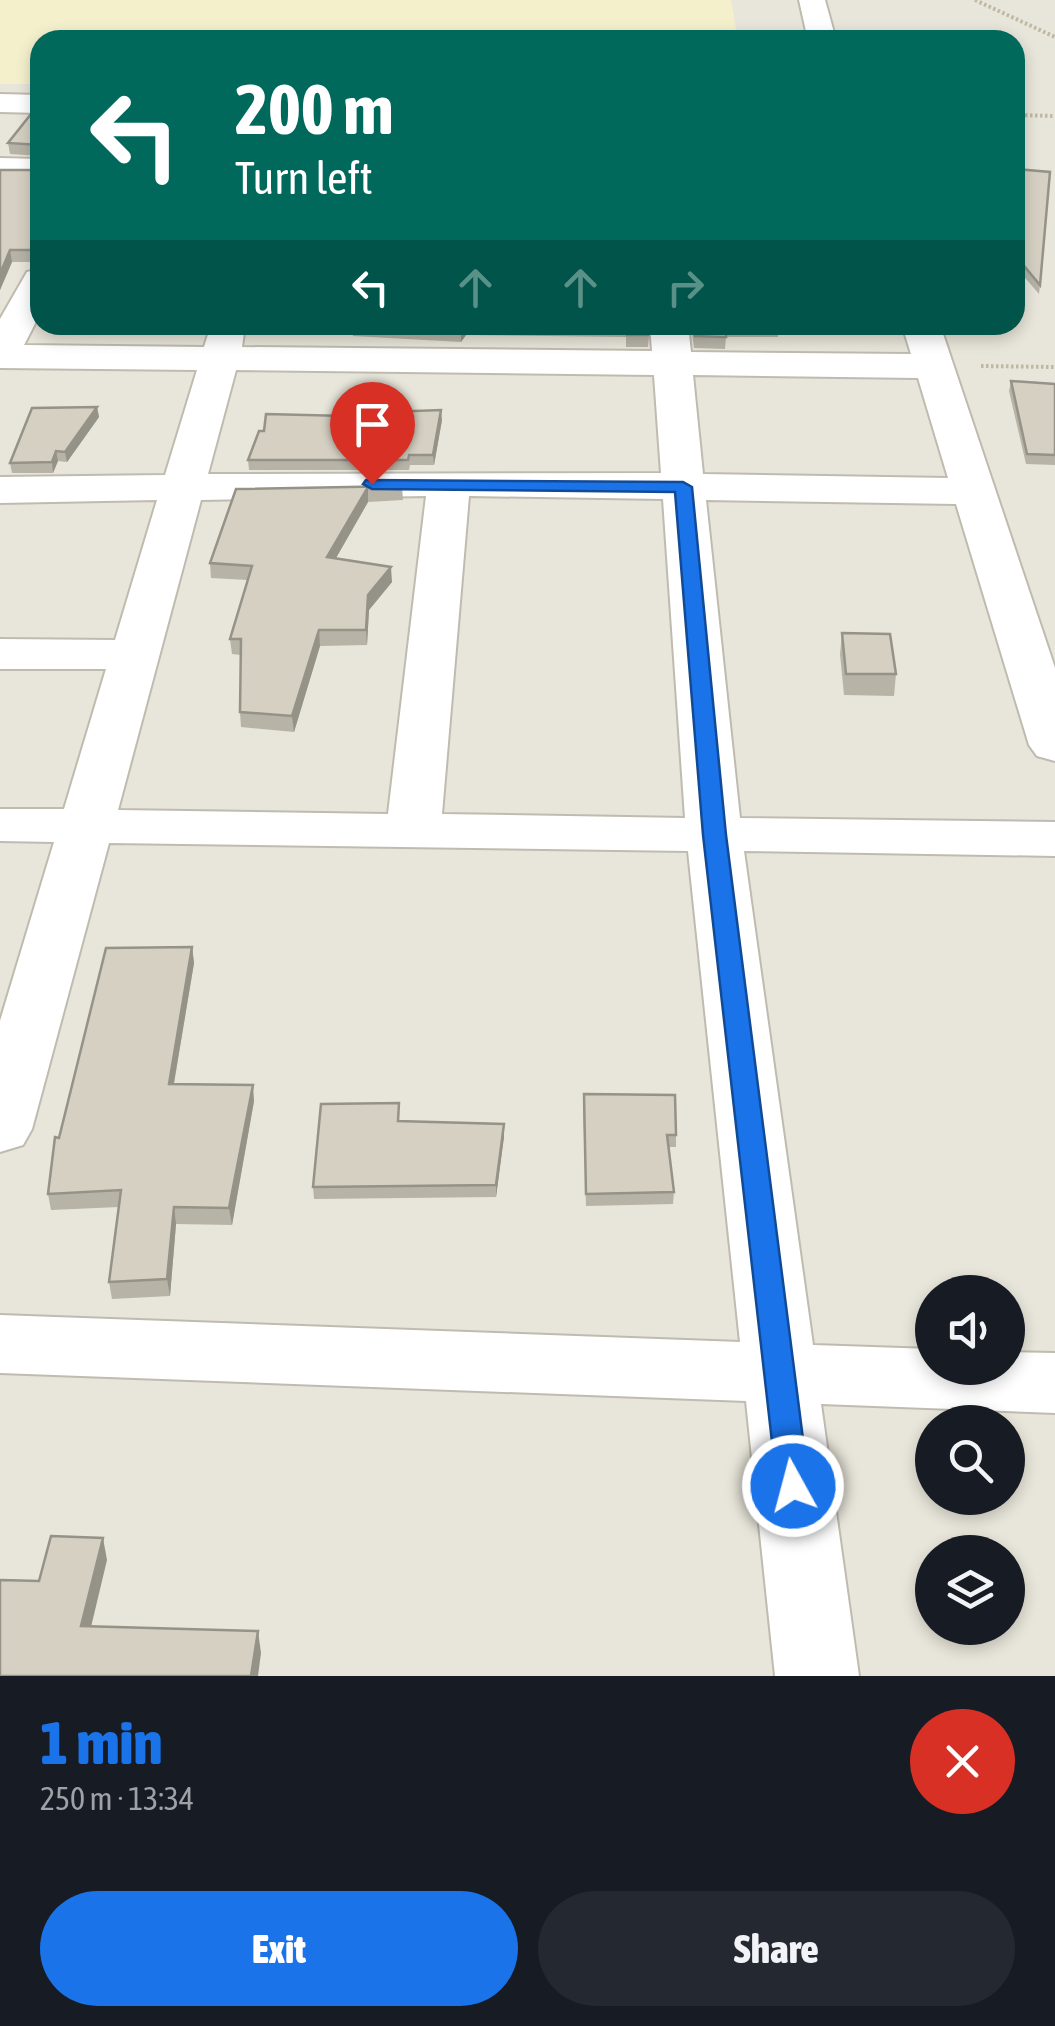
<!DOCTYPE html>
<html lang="en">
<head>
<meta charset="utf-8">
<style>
  body { margin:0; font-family:"Asap Condensed",sans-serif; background:#242831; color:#f1f3f6; height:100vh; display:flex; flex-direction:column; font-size:38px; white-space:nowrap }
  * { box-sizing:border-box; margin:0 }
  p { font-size:32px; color:#9ea1a6 }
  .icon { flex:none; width:55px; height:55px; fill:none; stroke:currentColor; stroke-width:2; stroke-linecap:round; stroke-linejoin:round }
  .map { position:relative; height:1676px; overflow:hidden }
  .side { display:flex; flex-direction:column; background:#171b24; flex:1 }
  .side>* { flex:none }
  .hud { position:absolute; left:30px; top:30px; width:995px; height:305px; border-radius:30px; box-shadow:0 5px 15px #0003; background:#00695c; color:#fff; overflow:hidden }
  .controls { position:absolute; left:915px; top:1275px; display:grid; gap:20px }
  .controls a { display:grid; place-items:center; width:110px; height:110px; border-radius:50%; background:#171b24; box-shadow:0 5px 15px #0003; font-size:50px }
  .pin { position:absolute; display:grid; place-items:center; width:85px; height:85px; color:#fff; margin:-102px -42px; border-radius:50% 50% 50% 0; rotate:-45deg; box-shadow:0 0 10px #0007 }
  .pin .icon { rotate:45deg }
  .me { position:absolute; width:110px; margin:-55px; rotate:353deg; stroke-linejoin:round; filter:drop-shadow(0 0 8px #0008) }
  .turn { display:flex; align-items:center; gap:35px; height:210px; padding:0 40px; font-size:45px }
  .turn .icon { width:130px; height:130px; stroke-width:2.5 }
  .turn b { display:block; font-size:70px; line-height:85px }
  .lanes { display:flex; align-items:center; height:95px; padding:0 40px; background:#0003; justify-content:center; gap:50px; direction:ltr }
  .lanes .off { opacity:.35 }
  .round { display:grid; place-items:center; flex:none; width:105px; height:105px; border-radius:52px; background:#242831 }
  .summary { display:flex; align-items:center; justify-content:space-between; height:170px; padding:0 40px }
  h1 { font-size:60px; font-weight:800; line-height:75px; color:#1a73e8 }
  .primary-button { display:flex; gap:20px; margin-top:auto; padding:20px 40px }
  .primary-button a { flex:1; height:115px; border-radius:60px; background:#1a73e8; color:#fff; font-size:40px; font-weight:800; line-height:115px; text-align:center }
  .primary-button a+a { background:#242831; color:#f1f3f6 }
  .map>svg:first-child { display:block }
</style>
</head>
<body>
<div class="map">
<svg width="1055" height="1676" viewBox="0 0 1055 1676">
  <rect width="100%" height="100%" fill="#f5f3ec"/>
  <path fill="#e8e5da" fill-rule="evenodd" d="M0 0H1055V1676H0ZM40 40H1015V325H40ZM932 1292H1008V1368H932ZM932 1422H1008V1498H932ZM932 1552H1008V1628H932Z"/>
  <path fill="#f5f0cc" d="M0 0H731L738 40H40V84H0Z"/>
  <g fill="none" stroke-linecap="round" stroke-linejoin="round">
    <g stroke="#c0bbaf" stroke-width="4">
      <g id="minor">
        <path d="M799 0H825L836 40H808Z"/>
        <path d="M0 94 40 95V113L0 112Z"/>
        <path d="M0 158 40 159V179L0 178Z"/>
        <path d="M40 269V314L24 345 204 347 211 325H245L242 347 652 351 650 325H688L691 352 911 354 902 325H940L1055 668V761L1037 756 1029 745 956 504 706 500 740 818 1055 822V856L744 851 813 1345 932 1349V1368H1008V1352L1055 1353V1413L821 1404 859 1676H775L746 1401 0 1373V1315L740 1342 688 851 109 843 32 1129 23 1145 0 1152V1021L54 842 0 841V809H64L106 669H0V639L115 640 157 500 0 503V477L165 475 197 370 0 368V319L27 272ZM236 370 654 375 661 473 208 474ZM693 375 918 378 948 478 703 474ZM426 496 388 814 118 810 201 500ZM469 496 663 499 685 818 442 814Z"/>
      </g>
    </g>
    <g stroke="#c0b8a1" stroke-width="4" stroke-dasharray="2.5 2.5" stroke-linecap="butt">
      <path d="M975 0 1055 37"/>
      <path d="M1015 115 1055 116"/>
      <path d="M981 366 1055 367"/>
    </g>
    <use href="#minor" fill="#fff" fill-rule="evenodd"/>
  </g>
  <g fill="#b7b3a7">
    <path d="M40 109V156L10 154 8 143Z"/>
    <path d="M1015 165 1040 285 1039 294 1015 266Z"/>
    <path d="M0 170H40V262H12L0 290Z"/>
    <path d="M77 325H140L138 330 77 329Z"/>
    <path d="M352 325H650L648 347H626V337L466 335 461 342 353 336Z"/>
    <path d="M691 325H779L778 337H726L725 349 694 348Z"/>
    <path d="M1011 381 1055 384V465L1026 464 1009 391Z"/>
    <path d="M97 407 99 417 67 462 58 461 53 473H12L10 463Z"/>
    <path d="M442 420 434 465H410L409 470H249L248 460Z"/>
    <path d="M402 486 403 500 368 502 336 558 392 582 369 610 367 645 320 646 294 732 241 727 240 712 241 655 232 654 230 639 248 580 211 578 210 563 236 489Z"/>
    <path d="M842 633 896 674 894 696 844 695 840 654Z"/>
    <path d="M192 947 194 963 174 1084 254 1101 232 1225 176 1224 170 1296 112 1299 109 1282 119 1207 51 1210 48 1194 59 1138Z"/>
    <path d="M583 1107 676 1135V1147H669L674 1192 673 1204 586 1206Z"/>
    <path d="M399 1121 504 1124V1137L496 1197 314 1199 313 1187Z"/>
  </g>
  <g fill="#959288">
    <path d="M10 250 12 262 0 290V274Z"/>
    <path d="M465 325H466V335L461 342V330Z"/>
    <path d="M97 407 99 417 67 462 65 452Z"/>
    <path d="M441 410 442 420 434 465 433 455Z"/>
    <path d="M56 451 58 461 53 473 52 462Z"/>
    <path d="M368 487V502L328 572 327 557Z"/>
    <path d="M391 567 392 582 369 610 367 645 366 630 368 595Z"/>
    <path d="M319 630 320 646 294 732 292 716Z"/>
    <path d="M192 947 194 963 171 1100 169 1084Z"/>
    <path d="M253 1085 254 1101 232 1225 229 1208Z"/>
    <path d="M504 1124V1137L496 1197V1185Z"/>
    <path d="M174 1207 176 1224 170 1296 167 1279Z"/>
    <path d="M103 1538 107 1560 86 1648 81 1626Z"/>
    <path d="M258 1631 261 1653 258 1676H251Z"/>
  </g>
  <g fill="#d5d0c2" stroke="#959288" stroke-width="2.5">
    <path d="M35 109H40V145L8 143Z"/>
    <path d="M1015 165 1016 169 1050 172 1040 285 1015 255Z"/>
    <path d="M0 170H40V250H10L0 274Z"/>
    <path d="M363 325H465L461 330Z"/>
    <path d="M590 325H649L648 335H627V325Z"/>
    <path d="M693 325H726V337L695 336Z"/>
    <path d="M1011 381 1055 384V455L1027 454Z"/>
    <path d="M97 407 65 452 56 451 52 462 10 463 32 408Z"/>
    <path d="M441 410 433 455H409L408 460H248L259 431H264L266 414 386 417 387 412Z"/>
    <path d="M402 486 368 487 327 557 391 567 368 595 366 630H319L292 716 240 712 241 639H230L252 566 210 563 236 489Z"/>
    <path d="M842 633 890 634 896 674H846Z"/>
    <path d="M192 947 169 1084 253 1085 229 1208 174 1207 167 1279 109 1282 121 1190 48 1194 55 1137 59 1138 106 948Z"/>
    <path d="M584 1094 675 1095 676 1135H667L674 1192 586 1194Z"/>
    <path d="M399 1103 398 1121 504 1124 496 1185 313 1187 321 1104Z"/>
    <path d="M51 1536 103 1538 81 1626 258 1631 251 1676H0V1580L39 1581Z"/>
  </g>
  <path fill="#1a73e8" stroke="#114b97" stroke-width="2.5" d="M366 480 683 482 692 487 726 835 809 1486 804 1496 793 1500 782 1496 777 1486 703 835 675 492 372 489 363 484Z"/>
</svg>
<div class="controls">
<a><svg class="icon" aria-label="sound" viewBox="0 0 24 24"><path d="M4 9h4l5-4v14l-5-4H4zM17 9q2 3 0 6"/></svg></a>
<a><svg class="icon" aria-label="search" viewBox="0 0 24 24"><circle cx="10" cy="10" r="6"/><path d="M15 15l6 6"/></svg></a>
<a><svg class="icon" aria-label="layers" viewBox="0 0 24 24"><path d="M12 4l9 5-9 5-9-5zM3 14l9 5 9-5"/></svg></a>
</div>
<div class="pin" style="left:372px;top:484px;background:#d93025"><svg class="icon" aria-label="arrive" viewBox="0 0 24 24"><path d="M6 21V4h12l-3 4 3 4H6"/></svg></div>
<svg class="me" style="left:793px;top:1486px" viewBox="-20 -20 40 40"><circle r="17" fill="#1a73e8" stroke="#fff" stroke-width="3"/><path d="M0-11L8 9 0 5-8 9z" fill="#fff"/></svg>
<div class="hud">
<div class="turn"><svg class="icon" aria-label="left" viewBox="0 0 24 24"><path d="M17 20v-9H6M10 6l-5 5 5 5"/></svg><div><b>200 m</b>Turn left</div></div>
<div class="lanes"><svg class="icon" aria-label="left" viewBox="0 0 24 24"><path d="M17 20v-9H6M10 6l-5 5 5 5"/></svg><svg class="icon off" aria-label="ahead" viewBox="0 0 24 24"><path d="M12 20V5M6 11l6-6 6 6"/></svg><svg class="icon off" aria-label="ahead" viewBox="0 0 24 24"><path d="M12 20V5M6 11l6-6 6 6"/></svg><svg class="icon off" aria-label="right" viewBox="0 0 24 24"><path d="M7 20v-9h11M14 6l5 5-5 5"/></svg></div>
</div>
</div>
<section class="side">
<div class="summary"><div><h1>1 min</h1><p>250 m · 13:34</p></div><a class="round" style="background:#d93025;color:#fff"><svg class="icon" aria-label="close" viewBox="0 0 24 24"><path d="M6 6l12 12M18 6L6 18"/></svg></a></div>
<div class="primary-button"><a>Exit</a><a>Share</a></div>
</section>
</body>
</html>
